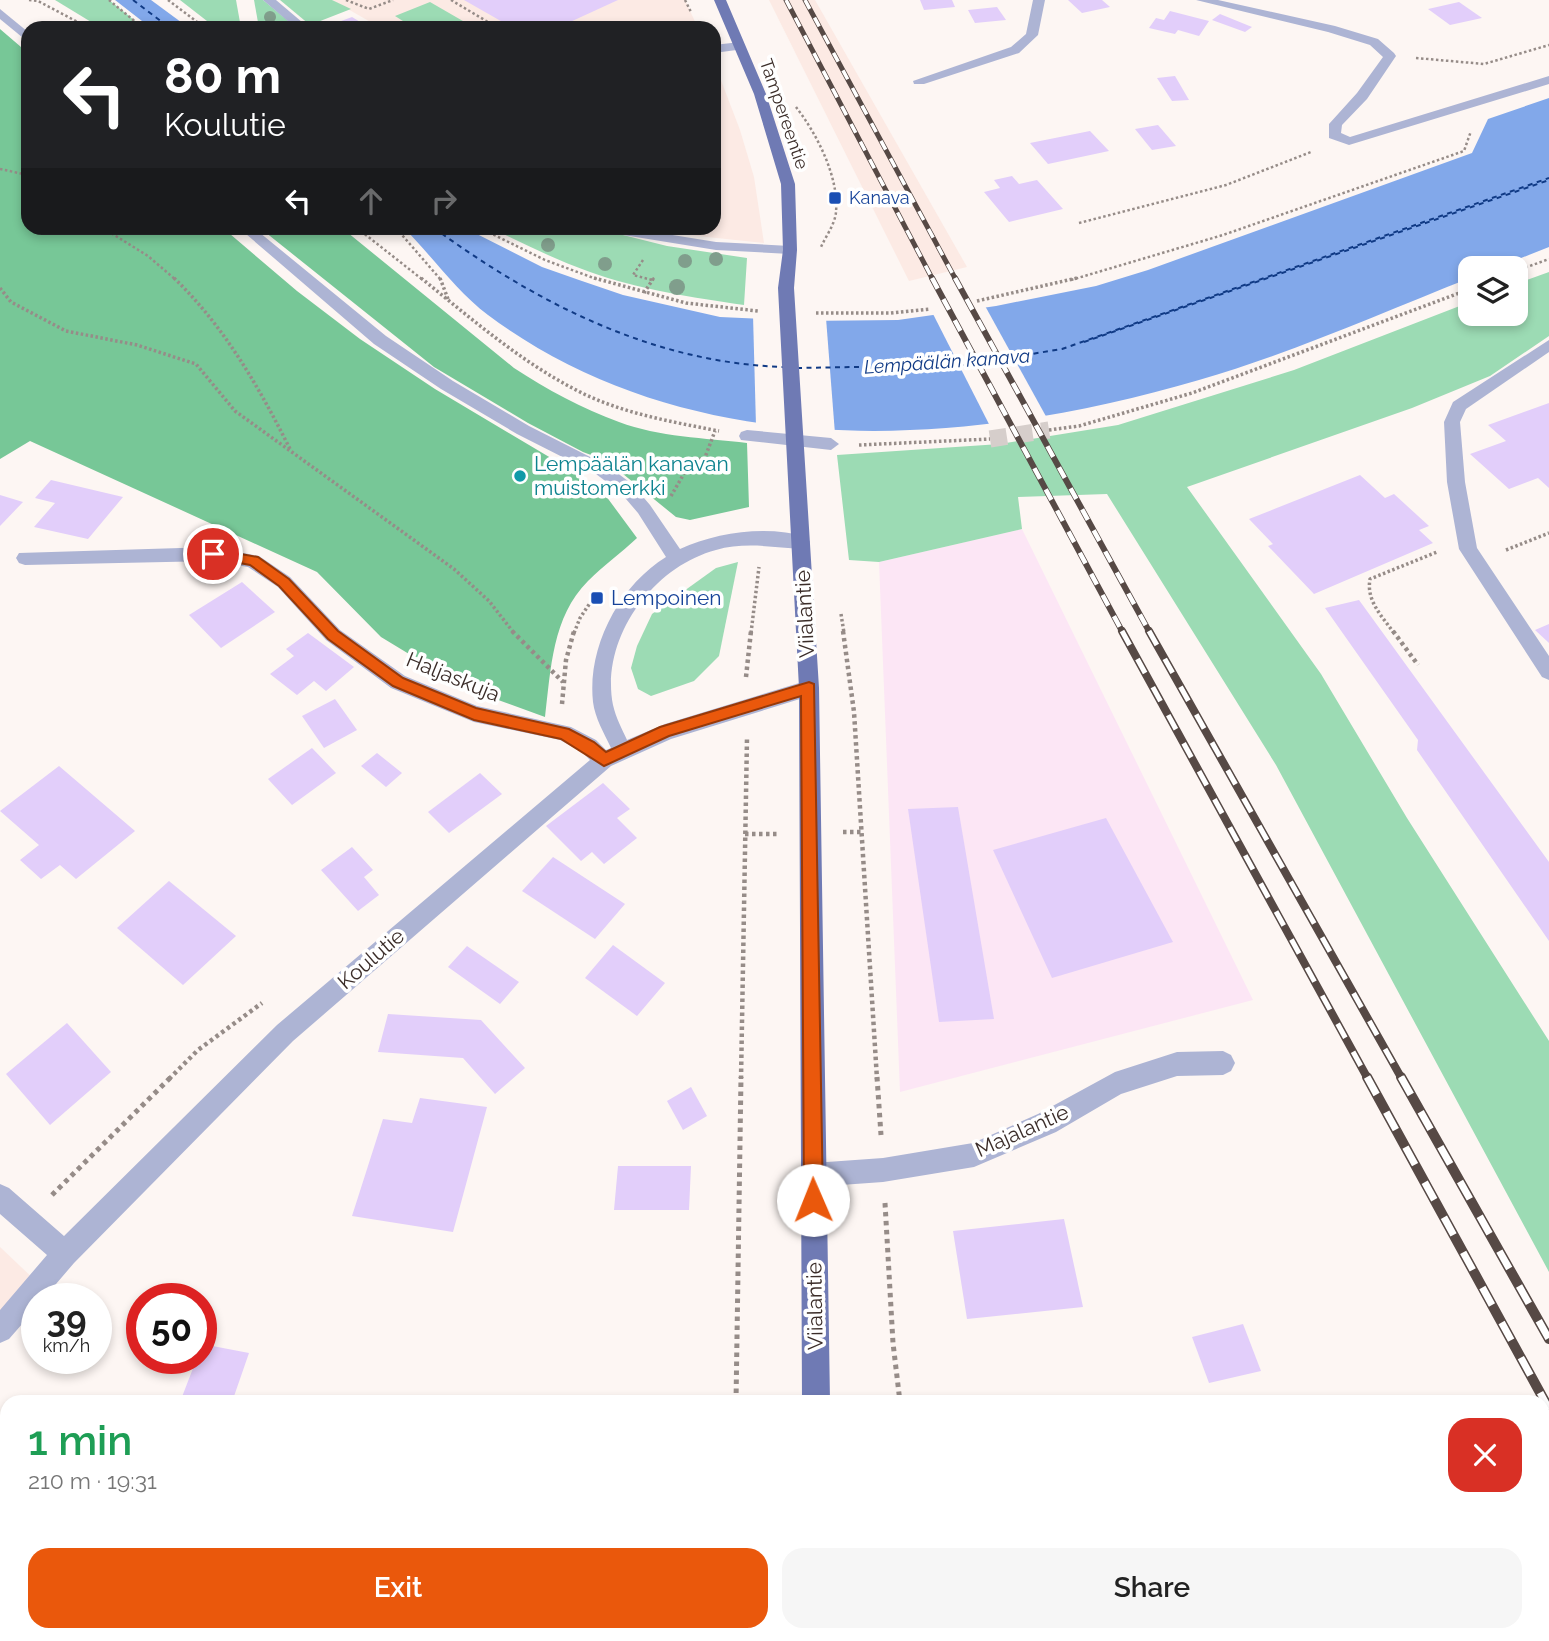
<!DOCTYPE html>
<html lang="en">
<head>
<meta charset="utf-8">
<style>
  body { margin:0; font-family:Raleway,sans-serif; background:#f6f6f6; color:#222; height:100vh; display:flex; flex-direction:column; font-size:26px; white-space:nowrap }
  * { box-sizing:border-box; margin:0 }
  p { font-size:23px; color:#767676 }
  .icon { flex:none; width:38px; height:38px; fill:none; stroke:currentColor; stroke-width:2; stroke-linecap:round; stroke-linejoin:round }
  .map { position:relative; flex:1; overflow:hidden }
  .drawer { position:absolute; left:0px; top:1395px; width:1550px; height:247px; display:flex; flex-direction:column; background:#fff; border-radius:21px 21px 0 0; box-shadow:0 4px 10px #0003 }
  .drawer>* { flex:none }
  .top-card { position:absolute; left:21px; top:21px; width:700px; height:214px; border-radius:21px; box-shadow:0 4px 10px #0003; background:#202124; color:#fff; overflow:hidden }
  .fabs { position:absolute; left:1458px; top:256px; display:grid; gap:14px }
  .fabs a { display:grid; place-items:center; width:70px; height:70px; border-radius:14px; background:#fff; box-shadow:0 4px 10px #0003; font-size:35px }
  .speed { position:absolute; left:21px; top:1283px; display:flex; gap:14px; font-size:35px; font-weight:700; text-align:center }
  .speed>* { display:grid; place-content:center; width:91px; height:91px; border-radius:50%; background:#fff; box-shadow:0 4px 10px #0003; line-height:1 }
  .speed small { font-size:18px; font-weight:400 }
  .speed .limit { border:10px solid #d22; background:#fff; color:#111 }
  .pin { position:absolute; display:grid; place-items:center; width:60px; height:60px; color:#fff; margin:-30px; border:4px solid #fff; border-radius:50%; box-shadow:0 2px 7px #0007 }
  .me { position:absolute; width:77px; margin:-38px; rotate:359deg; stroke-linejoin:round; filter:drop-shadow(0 0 5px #0008) }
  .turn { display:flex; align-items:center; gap:24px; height:147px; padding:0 28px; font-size:32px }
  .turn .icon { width:91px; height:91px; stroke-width:2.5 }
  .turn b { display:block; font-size:49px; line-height:60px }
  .lanes { display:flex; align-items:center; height:66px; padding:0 28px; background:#0003; justify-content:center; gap:35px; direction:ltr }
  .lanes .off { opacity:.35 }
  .round { display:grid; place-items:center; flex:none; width:74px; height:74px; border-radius:21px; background:#f6f6f6 }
  .overview { display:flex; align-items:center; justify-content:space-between; height:119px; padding:0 28px }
  h1 { font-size:42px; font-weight:600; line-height:52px; color:#1e9e55 }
  .button { display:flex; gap:14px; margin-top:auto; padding:14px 28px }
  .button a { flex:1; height:80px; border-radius:21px; background:#ea580c; color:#fff; font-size:28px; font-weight:600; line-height:80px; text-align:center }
  .button a+a { background:#f6f6f6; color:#222 }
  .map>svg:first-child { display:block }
</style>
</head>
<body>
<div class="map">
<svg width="1549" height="1641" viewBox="0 0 1549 1641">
  <rect width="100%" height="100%" fill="#fdf6f3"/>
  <g fill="#fceae4">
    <path d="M332 0H685L698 28H381Z"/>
    <path d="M769 0H815L967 267 909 281Z"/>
    <path d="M714 62 740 130 754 177 764 243 669 233 661 228H714Z"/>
    <path d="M0 1247 39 1284 0 1330Z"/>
  </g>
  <path fill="#fce6f5" d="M1022 529 1253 1000 900 1092 879 562Z"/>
  <g fill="#9cdbb4">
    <path d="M55 0H109L144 28H101Z"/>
    <path d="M180 0H236L241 28H216Z"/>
    <path d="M254 0H263L297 28H259Z"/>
    <path d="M280 0H332L351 9 310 25Z"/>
    <path d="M430 2 475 28H414L395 16Z"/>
    <path d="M491 228H595L667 246 747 258 744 305C696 298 636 289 590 272 556 260 524 244 491 228Z"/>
    <path d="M1549 272V336L1490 376 1412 408 1187 487 1321 674 1407 818 1549 1041V1272L1276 765 1107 494 1018 497 1022 529 879 562 849 560 837 455 1000 444 1118 425 1294 370 1470 302V313H1516V284Z"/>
    <path d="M738 562 719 656 694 681 651 696 638 689 631 668 637 646 652 614 716 568Z"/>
  </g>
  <g fill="#77c797">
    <path d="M0 29 28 53V228H223L297 291 360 339 435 389 561 464 606 496 637 538C621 553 603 566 588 581 552 617 551 669 545 717L465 688 381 637 317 572 30 441 0 459Z"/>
    <path d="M260 228H342L514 368C546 389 583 409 619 422 659 437 705 438 747 443L749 507 690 520 676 517 607 461 583 452 528 423 434 367Z"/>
  </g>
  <g fill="#82a8ea">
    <path d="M115 0H151L189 28H151Z"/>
    <path d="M1549 98V247L1496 268H1470V278C1381 313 1292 353 1199 380 968 448 693 467 488 315 456 291 432 256 404 228H465L542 267 579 280 623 295 720 317 803 321 898 320 996 306 1096 286 1148 270 1472 153 1488 119Z"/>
  </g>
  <g fill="#fdf6f3">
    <path d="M984 304 1048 420 991 428 932 312Z"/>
    <path d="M753 315 826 318 835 434 756 426Z"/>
  </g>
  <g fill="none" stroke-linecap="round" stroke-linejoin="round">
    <g stroke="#103a85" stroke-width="2" stroke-dasharray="5 4.5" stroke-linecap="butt">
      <path d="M133 0 170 28"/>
      <path d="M434 228C537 303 653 363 784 367"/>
      <path d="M1084 342 1549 180"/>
      <path d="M797 368 964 365 1062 349 1549 178"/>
    </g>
  </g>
  <g fill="#e2cefa">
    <path d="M464 0H618L557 28H513Z"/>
    <path d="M920 0H952L955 7 924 10Z"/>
    <path d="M1068 0H1102L1110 7 1082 13Z"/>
    <path d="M1459 2 1482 18 1450 25 1428 9Z"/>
    <path d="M997 7 1006 20 975 23 968 10Z"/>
    <path d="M1170 11 1209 21 1199 36 1178 30 1175 34 1149 28 1156 18 1164 20Z"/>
    <path d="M1220 14 1252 27 1245 32 1212 20Z"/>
    <path d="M352 17 370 28H339L333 24Z"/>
    <path d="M1175 76 1189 100 1172 101 1157 78Z"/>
    <path d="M1158 125 1176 146 1152 150 1135 129Z"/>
    <path d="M1090 131 1109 151 1048 164 1030 143Z"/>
    <path d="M1012 176 1019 184 1037 180 1063 209 1009 222 984 192 1000 188 994 180Z"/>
    <path d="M1549 403V488L1538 478 1509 489 1470 454 1506 441 1488 425Z"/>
    <path d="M1360 475 1385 498 1394 494 1429 526 1419 530 1433 543 1314 594 1268 546 1273 544 1249 519Z"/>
    <path d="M51 480 123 497 88 539 34 527 55 503 35 498Z"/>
    <path d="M0 495 23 502 0 526Z"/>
    <path d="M242 582 275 612 221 648 189 615Z"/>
    <path d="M1359 600 1549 862V941L1417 750 1418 740 1325 608Z"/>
    <path d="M1549 624V643L1535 630Z"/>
    <path d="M308 633 354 667 326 691 314 681 297 695 270 674 294 656 286 649Z"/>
    <path d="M335 699 357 730 324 748 302 716Z"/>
    <path d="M312 748 336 773 292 805 268 779Z"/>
    <path d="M377 753 402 773 386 787 361 766Z"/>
    <path d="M59 766 135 831 76 879 60 865 41 879 20 860 39 845 0 811Z"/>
    <path d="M480 773 502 794 449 833 428 812Z"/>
    <path d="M603 783 630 809 617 818 637 838 604 864 592 852 581 861 546 826Z"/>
    <path d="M958 807 994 1019 939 1022 908 809Z"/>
    <path d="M1106 818 1173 942 1052 978 993 850Z"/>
    <path d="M352 847 373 870 364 877 379 895 358 911 321 870Z"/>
    <path d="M553 857 625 904 595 939 522 891Z"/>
    <path d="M169 881 236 936 183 985 117 928Z"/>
    <path d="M613 945 665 983 637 1016 585 978Z"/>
    <path d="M467 946 519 982 500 1004 448 967Z"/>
    <path d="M388 1014 481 1020 525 1068 495 1094 463 1058 378 1052Z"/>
    <path d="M67 1023 111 1072 50 1125 6 1074Z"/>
    <path d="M691 1087 707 1116 683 1130 667 1101Z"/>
    <path d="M420 1098 487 1107 453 1232 352 1216 383 1119 412 1123Z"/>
    <path d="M618 1166H691L689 1210H614Z"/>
    <path d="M1064 1219 1083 1307 967 1319 953 1231Z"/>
    <path d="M1243 1324 1261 1371 1209 1383 1192 1337Z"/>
    <path d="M202 1344 249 1353 232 1402H180L197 1358H201Z"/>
    <path d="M653 1396V1402H588V1399Z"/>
    <path d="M1051 1634H1123L1124 1641H1052Z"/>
  </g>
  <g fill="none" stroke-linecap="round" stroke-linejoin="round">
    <path stroke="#d6cecb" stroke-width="17" stroke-dasharray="17 9" stroke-linecap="butt" d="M990 439 1049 430"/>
    <g stroke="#968c88" stroke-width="2.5" stroke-dasharray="2.5 2.5" stroke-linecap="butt">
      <path d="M29 0 38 1 89 28"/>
      <path d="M109 0 143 28"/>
      <path d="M168 0 205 28"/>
      <path d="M346 0 369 9 393 0"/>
      <path d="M451 0 498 28"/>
      <path d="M685 0 691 12"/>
      <path d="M1416 58 1484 64 1549 45"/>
      <path d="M796 107C817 134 839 177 836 212 835 224 826 236 821 247"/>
      <path d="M0 169 28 175"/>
      <path d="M1079 223 1226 185 1311 152"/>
      <path d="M103 228 148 256 176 280"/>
      <path d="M357 228 423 280"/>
      <path d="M396 228 441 280"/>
      <path d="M480 228 545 260 599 280"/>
      <path d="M643 260 633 275 652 280"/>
      <path d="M1516 271 1549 259"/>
      <path d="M1071 280 1223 235 1464 151 1471 131"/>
    </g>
    <g stroke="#968c88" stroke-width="3.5" stroke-dasharray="2.5 2.5" stroke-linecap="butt">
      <path d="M174 278C225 327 260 389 291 451"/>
      <path d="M421 278C473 320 523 364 584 394 626 414 673 422 719 431"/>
      <path d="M440 278 448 299"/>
      <path d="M594 278 686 303 758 311"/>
      <path d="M0 288 11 302 66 331 137 345 196 364 235 411 454 569 489 601 514 633"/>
      <path d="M644 293 653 279 650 278"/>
      <path d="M977 301 1077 278"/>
      <path d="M816 313H891L930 309"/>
      <path d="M1049 430 1079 426 1192 393 1470 289"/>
      <path d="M859 445 990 439"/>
      <path d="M671 496 693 458 704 460 715 431"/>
      <path d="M1506 550 1549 533"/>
      <path d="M841 614 844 633"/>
      <path d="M574 633 580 618 596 594"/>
      <path d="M751 633 759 567"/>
      <path d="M1394 633C1382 616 1366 601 1370 579L1437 552"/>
    </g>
    <g stroke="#968c88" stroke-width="4.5" stroke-dasharray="3.5 3.5" stroke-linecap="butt">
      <path d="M512 631 563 682"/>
      <path d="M843 631 854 712 877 1079"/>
      <path d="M1393 631 1418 665"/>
      <path d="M746 677 751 631"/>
      <path d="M562 704 566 660 574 631"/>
      <path d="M843 832H862"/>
      <path d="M745 834H779"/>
      <path d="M169 1079 198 1050 262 1003"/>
      <path d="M741 1079 747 738"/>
    </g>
    <g stroke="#968c88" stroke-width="5" stroke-dasharray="4.5 4.5" stroke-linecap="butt">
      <path d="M877 1077 881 1135"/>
      <path d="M52 1195 171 1077"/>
      <path d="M885 1203 893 1343 900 1402"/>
      <path d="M736 1402 741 1077"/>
      <path d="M732 1634V1641"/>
      <path d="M928 1634 929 1641"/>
    </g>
    <g fill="#adb4d4" fill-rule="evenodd">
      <path d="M263 0H276L309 28H296Z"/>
      <path d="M1033 0H1045L1038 35 1019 53 924 84H914L913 81 1011 47 1026 34Z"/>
      <path d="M1196 0H1218L1335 26 1378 39 1394 53 1396 56 1367 99 1342 125 1341 133 1350 137 1549 76V84L1349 145 1329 138V124L1357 93 1383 57 1370 45 1328 32Z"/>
      <path d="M0 9 28 32V42L0 19Z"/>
      <path d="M740 42 744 43V49L714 53V45Z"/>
      <path d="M239 228H254L386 336 453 381 529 426 608 466 632 484 650 505 680 549C717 532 767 525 807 537L810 542 807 547 801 549C773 547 743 542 716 550 652 567 600 639 613 705 616 718 622 729 627 740L665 724 809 680 816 682 819 688 816 694 671 739 611 766 293 1041 74 1263 44 1298H37V1307L9 1339 0 1343V1310L47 1255 0 1214V1184L9 1188 64 1236 277 1025 590 760 582 752 560 740 474 722 391 688 326 640 278 587 248 567 213 561 25 565 19 563 16 558 19 553 213 547 259 556 290 577 340 630 405 676 477 706 571 727 596 740 606 750 611 748C604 733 595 718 593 702 587 647 619 586 666 557L638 513 620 492 596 474 517 434 441 389 374 344Z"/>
      <path d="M598 228H629L716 242 790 246 797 250 790 254 716 250 605 232Z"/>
      <path d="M1549 340V352L1466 409 1460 422 1465 482 1477 548 1549 656V680L1542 677 1459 549 1447 482 1444 422 1453 402Z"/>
      <path d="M747 430 831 438 839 444 831 450 741 440 739 436 741 432Z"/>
      <path d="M1223 1051 1231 1055 1235 1063 1231 1071 1223 1075 1177 1076 1121 1094 1056 1132 974 1167 883 1182 813 1187 804 1184 801 1175 804 1166 813 1163 883 1158 973 1143 1038 1114 1115 1072 1177 1052Z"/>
      <path d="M0 1573 7 1575V1605L0 1603Z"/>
    </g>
    <g fill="#6f7ab4" fill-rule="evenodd">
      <path d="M714 0H726L766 94 795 184 797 250 794 288 819 688 830 1402H802L799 688 778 288 783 250 781 184 754 94Z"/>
      <rect x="805" y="1634" width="30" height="7"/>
    </g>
    <g stroke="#564945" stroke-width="5">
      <g id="rail-far3">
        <path d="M786 0 933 280"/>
        <path d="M805 0 956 280"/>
      </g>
    </g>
    <g stroke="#564945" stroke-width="6">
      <g id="rail-far2">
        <path d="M932 278 1123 633"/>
        <path d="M955 278 1150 633"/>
      </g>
    </g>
    <g stroke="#564945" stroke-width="8">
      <g id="rail-far1">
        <path d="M1122 631 1368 1079"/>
        <path d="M1149 631 1402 1079"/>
      </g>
    </g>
    <g stroke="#564945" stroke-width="10">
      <g id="rail">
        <path d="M1367 1077 1549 1409"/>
        <path d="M1401 1077 1549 1339"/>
      </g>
    </g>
    <use href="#rail-far3" stroke="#fff" stroke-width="3.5" stroke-dasharray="10" stroke-linecap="butt"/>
    <use href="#rail-far2" stroke="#fff" stroke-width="4.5" stroke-dasharray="12" stroke-linecap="butt"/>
    <use href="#rail-far1" stroke="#fff" stroke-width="5" stroke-dasharray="16" stroke-linecap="butt"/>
    <use href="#rail" stroke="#fff" stroke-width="7" stroke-dasharray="20" stroke-linecap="butt"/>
  </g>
  <g fill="#809e8c">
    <circle cx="270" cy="17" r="6"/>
    <circle cx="548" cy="245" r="7"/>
    <circle cx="716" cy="259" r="7"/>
    <circle cx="685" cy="261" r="7"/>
    <circle cx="605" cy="264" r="7"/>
    <circle cx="677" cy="287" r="8"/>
  </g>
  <path fill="#ea580c" stroke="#983908" stroke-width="2" d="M213 549 258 557 289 579 338 631 403 678 476 708 569 729 594 742 606 752 660 727 809 682 814 684 823 1200 820 1207 813 1210 807 1207 804 1200 801 696 669 736 604 766 561 739 474 720 393 686 328 639 279 586 250 565 208 557 206 554Z"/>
  <g fill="#1a4fb4" stroke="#fff" stroke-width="2.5">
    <rect x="828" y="191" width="14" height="14" rx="3.5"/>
    <rect x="590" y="591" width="14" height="14" rx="3.5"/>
  </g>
  <circle fill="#0f9aa8" stroke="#fff" stroke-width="2.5" cx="520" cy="476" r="7"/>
  <g text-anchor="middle" stroke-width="7" stroke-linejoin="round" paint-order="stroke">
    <g font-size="18" fill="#3b2d29" stroke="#fff">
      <text transform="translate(784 114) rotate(71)" y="6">Tampereentie</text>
    </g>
    <g font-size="18" fill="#164399" stroke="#fff" text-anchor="start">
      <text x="849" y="204">Kanava</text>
    </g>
    <g font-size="19" font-style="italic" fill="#103a85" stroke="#fff">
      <text transform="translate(947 361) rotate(-4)" y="7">Lempäälän kanava</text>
    </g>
    <g font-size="21" fill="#0d838f" stroke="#fff" text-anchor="start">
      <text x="534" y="471">Lempäälän kanavan<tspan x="534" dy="24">muistomerkki</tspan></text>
    </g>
    <g font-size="21" fill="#164399" stroke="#fff" text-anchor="start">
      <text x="611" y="605">Lempoinen</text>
    </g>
    <g font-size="21" fill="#3b2d29" stroke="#fff">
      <text transform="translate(805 614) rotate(-93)" y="7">Viialantie</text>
      <text transform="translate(453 677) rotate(22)" y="7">Haljaskuja</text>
      <text transform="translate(371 959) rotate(-41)" y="7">Koulutie</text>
      <text transform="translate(1022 1131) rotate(-24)" y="7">Majalantie</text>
      <text transform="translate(815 1306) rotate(-91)" y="7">Viialantie</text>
    </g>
  </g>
</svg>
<div class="fabs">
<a><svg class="icon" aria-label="layers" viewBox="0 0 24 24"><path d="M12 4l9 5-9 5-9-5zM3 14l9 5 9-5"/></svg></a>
</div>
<div class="speed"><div>39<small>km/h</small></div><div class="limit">50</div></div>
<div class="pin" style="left:213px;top:554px;background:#d93025"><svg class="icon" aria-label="arrive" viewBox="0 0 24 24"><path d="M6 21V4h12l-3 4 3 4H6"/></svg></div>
<svg class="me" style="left:813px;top:1200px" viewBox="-20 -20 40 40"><circle r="19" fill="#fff"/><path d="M0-13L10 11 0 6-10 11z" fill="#ea580c"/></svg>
<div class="top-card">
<div class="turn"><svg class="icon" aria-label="left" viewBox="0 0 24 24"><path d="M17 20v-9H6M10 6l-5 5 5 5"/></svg><div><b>80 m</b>Koulutie</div></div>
<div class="lanes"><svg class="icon" aria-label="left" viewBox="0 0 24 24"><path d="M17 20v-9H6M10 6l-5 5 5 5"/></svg><svg class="icon off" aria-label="ahead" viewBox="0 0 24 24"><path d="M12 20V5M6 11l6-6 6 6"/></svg><svg class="icon off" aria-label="right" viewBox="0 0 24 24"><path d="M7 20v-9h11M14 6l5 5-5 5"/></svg></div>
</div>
<section class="drawer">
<div class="overview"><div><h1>1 min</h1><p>210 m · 19:31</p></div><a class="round" style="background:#d93025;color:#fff"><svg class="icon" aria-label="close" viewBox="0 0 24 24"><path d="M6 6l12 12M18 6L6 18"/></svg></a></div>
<div class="button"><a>Exit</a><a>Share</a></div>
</section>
</div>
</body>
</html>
